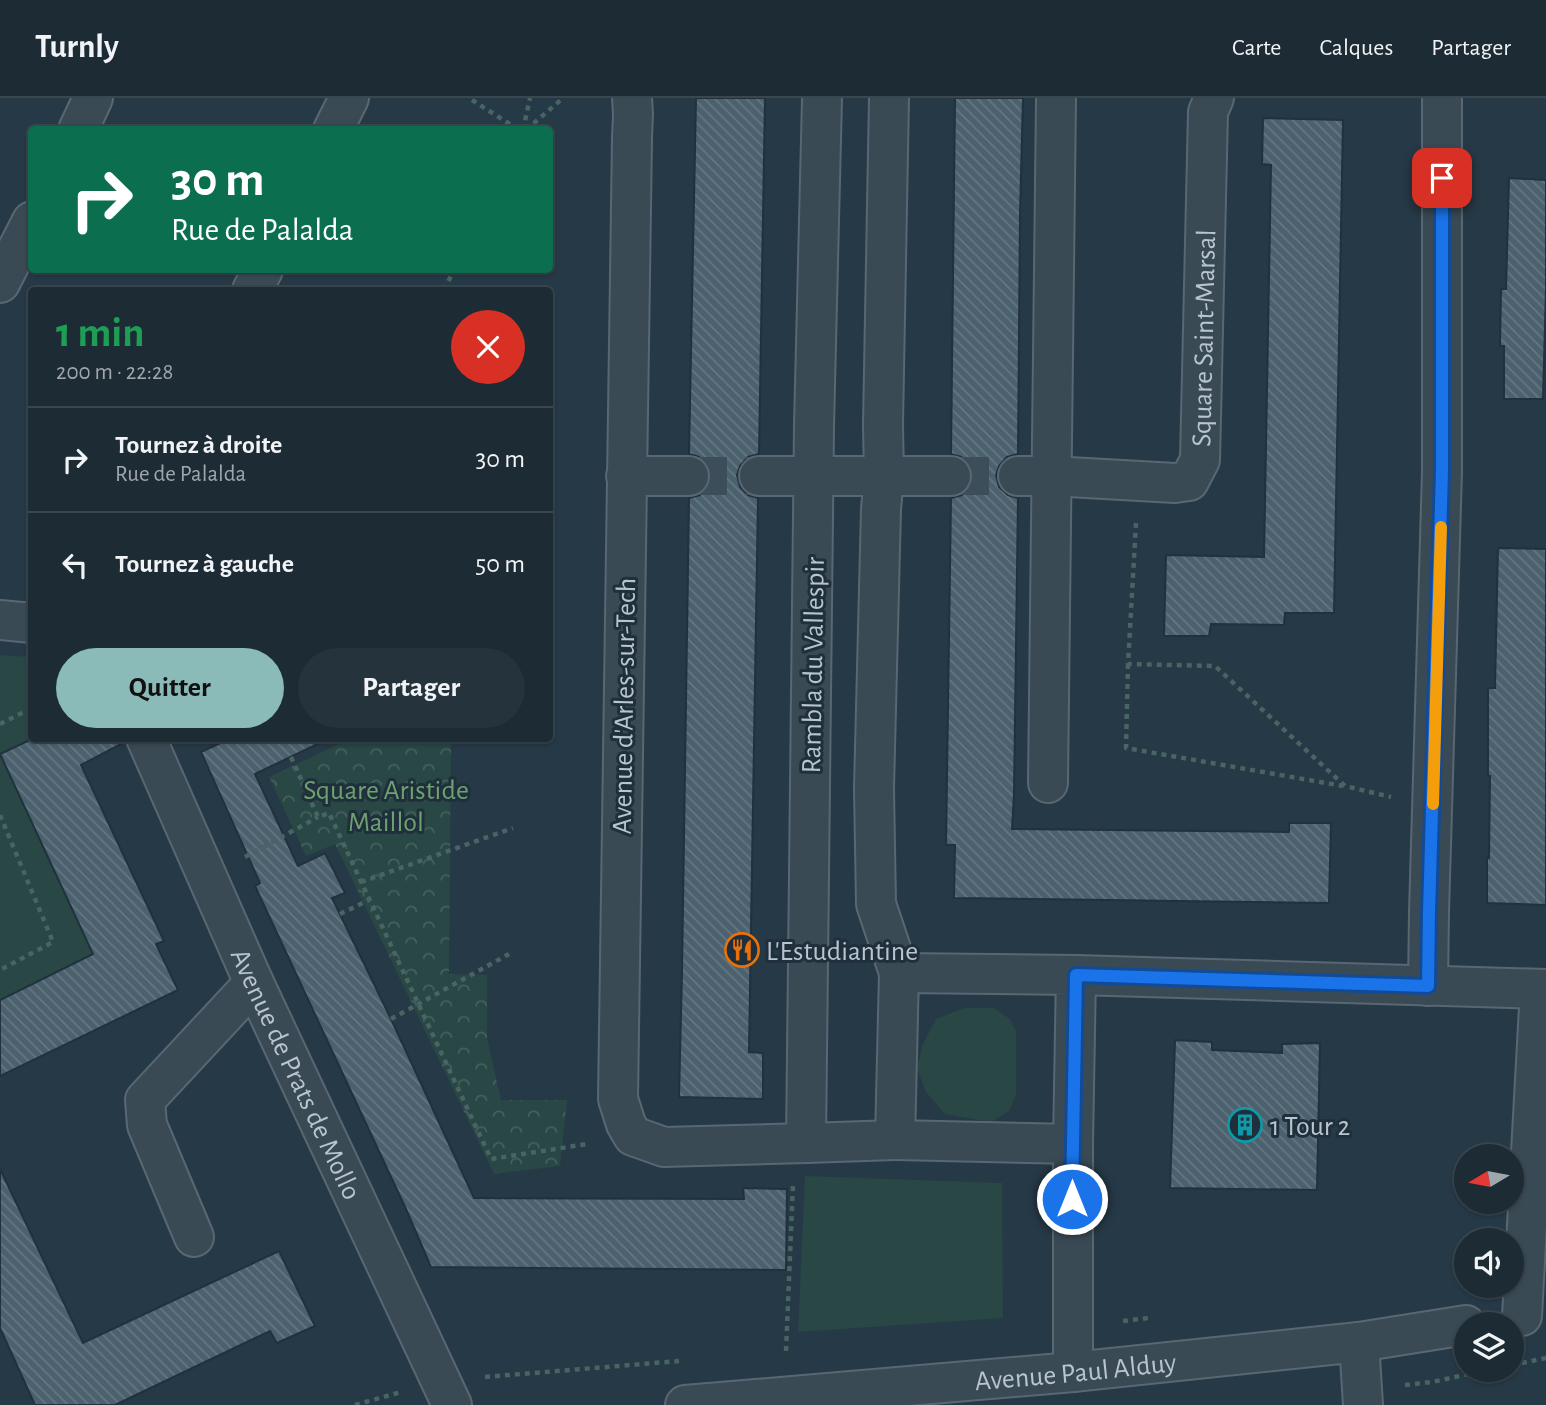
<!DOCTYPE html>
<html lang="fr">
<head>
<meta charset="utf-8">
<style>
  body { margin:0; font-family:"Alegreya Sans",sans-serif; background:#25333c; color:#f1f3f6; height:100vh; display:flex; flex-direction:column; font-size:26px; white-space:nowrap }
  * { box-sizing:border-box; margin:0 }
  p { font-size:23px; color:#a0a7ac }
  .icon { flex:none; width:38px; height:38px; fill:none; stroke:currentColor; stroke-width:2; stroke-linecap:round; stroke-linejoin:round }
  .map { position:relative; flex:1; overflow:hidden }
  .panel { position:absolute; left:28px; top:189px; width:525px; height:455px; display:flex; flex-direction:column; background:#1c2b34; border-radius:7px; box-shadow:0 2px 5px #0004,0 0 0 2px #3a474f }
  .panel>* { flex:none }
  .hud { position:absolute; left:28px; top:28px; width:525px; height:147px; border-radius:7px; box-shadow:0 2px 5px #0004,0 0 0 2px #3a474f; background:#0b6e4f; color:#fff; overflow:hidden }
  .needle { width:46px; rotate:260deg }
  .fabs { position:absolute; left:1454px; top:1046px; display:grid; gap:14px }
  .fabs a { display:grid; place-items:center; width:70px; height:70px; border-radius:50%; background:#1c2b34; box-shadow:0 2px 5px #0004,0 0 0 2px #3a474f; font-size:35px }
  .pin { position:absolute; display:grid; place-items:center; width:60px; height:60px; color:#fff; margin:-30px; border-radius:14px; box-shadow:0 4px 10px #0006 }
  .me { position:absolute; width:77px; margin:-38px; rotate:0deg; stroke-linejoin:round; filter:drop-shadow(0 0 5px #0008) }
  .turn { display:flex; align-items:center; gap:24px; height:147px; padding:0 28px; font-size:32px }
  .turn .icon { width:91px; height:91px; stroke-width:2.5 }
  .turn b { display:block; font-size:49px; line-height:60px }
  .round { display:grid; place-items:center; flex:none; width:74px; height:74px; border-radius:37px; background:#25333c }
  .overview { display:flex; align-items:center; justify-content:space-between; height:119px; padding:0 28px }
  h1 { font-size:42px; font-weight:600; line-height:52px; color:#1e9e55 }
  .button { display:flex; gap:14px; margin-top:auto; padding:14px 28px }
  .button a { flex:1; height:80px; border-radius:42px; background:#8bbbb9; color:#111; font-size:28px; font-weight:600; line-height:80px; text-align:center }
  .button a+a { background:#25333c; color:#f1f3f6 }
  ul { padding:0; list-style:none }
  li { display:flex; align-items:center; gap:21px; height:105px; padding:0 28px; border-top:2px solid #3a474f }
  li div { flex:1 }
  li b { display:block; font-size:26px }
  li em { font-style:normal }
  header { display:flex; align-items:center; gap:42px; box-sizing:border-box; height:98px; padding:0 35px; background:#1c2b34; border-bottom:2px solid #3a474f }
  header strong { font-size:33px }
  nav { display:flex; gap:38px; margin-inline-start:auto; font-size:24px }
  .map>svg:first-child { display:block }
</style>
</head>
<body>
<header>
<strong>Turnly</strong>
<nav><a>Carte</a><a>Calques</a><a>Partager</a></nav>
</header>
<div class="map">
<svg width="1546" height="1307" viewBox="0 0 1546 1307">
  <defs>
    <pattern id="park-crowns" width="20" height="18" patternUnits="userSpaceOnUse" patternTransform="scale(1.75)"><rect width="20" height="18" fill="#284745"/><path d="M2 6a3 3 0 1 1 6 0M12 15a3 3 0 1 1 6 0" fill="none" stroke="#45605f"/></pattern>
    <pattern id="building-back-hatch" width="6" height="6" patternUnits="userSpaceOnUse" patternTransform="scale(1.75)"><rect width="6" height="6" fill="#4c616e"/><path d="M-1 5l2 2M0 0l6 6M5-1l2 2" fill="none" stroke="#647682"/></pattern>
  </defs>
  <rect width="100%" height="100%" fill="#263946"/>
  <g fill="#284745">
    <path d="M0 557 31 559 32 640 34 641 93 856 0 902Z"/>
    <path d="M964 910H994L1010 921 1016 933V997L1009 1013 991 1024 945 1016 926 994 917 970 922 948 936 921Z"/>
    <path d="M805 1078 1002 1085 1003 1220 798 1234Z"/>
  </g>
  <path fill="url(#park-crowns)" d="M352 640 451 641 449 876 487 877V940L501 1002H567L560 1068 494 1076 335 746 306 758 269 679Z"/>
  <g fill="url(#building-back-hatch)" stroke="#21313d" stroke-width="2">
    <path d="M696 0H765L759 356 748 359 740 368 737 377 740 389 748 397 758 400 749 954 763 955V1001L679 999 682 874 689 400 700 397 708 388 711 379 708 367 699 359 689 356Z"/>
    <path d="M955 0H1023L1020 117 1018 356 1007 359 999 368 996 377 999 389 1008 397 1018 400 1014 696 1012 731 1289 734V725H1331L1329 805 954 800 955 747H946L951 400 962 397 970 389 973 379 970 367 961 359 951 356Z"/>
    <path d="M1263 20 1343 22 1334 515H1285L1284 527 1211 526 1209 538H1164L1166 457 1264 459 1271 67 1262 66Z"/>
    <path d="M1509 80 1546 82V191L1543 301H1504V248H1500L1501 191H1506Z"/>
    <path d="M1498 450 1546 451V807L1487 805V760H1489L1490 678H1488V590H1495Z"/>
    <path d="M34 640H125V644L81 667 164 843 156 846 178 892 0 978V902L93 856 0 656Z"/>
    <path d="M231 640H330L255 676 298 768 325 755 345 795 332 800 391 921 474 1100 744 1101 743 1090 787 1091 786 1172 431 1169 406 1111 255 788 260 785 201 654Z"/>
    <path d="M1175 942 1212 944V952L1282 955V946L1320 945 1317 1092 1170 1090Z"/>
    <path d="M0 1071 83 1245 279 1153 315 1228 277 1245 270 1233 115 1307H35L0 1230Z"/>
  </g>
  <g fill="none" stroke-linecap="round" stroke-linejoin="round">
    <g stroke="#3c4e5a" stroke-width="38" stroke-dasharray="38 19" stroke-linecap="butt">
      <path d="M689 378H759"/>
      <path d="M951 378H1018"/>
    </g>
    <g stroke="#596772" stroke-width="42">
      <g id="minor">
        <path d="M632 0 633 16 632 40 618 1001 626 1026 633 1038 664 1049 806 1045"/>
        <path d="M822 0 814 328 806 1045 895 1042"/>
        <path d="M889 0 883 327 884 378 881 411 874 690 876 806 899 875 895 1042 1073 1046 1076 877 899 875"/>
        <path d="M78 32 93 0"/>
        <path d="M333 32 349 0"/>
        <path d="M0 185 32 123"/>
        <path d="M252 192 263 172"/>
        <path d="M626 378H689"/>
        <path d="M759 378H951"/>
        <path id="s1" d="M1018 378H1051L1175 385 1189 383 1200 362 1208 14 1214 0"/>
        <path d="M0 522 32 525"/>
        <path id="s2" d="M146 640 254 885 452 1307"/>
        <path d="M1048 685 1056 0"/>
        <path d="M1076 877 1546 891"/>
        <path d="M1428 888 1429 814 1442 373V0"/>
        <path d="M194 1139 147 1027 145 1002 254 885"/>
        <path d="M1522 1218 1540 891"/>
        <path d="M1359 1244 1363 1307"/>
        <path d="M1073 1274V1046"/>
        <path id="s3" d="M685 1307 1073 1274 1359 1244 1466 1227"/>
      </g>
    </g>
    <g stroke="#486463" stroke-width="4.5" stroke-dasharray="5 5" stroke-linecap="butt">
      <path d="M472 2 519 32"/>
      <path d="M523 32 530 0"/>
      <path d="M526 32 563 0"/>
      <path d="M444 192 454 172"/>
      <path d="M1136 425 1128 566 1215 568 1345 688 1391 699"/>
      <path d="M1128 566 1126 650 1343 688"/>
      <path d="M0 626 32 610"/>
      <path d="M291 659 318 719 329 715 491 1061 587 1046"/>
      <path d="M0 717 53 844 0 872"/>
      <path d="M245 759 318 719"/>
      <path d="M361 784 513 730"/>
      <path d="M340 816 369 802"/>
      <path d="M391 921 509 856"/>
      <path d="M1123 1223 1149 1220"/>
      <path d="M786 1253 793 1086"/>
      <path d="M1512 1267 1546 1260"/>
      <path d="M485 1279 679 1263"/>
      <path d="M1405 1287 1432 1284 1488 1272"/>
      <path d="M355 1307 401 1294"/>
    </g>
    <use href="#minor" stroke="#3a4a55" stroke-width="38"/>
  </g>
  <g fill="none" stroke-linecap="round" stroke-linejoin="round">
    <g stroke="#114b97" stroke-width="18">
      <path id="route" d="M1072 1101 1076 877 1428 888 1429 814 1442 373V80"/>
    </g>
    <use href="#route" stroke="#1a73e8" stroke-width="12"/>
    <path stroke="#f59e0b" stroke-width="12" d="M1433 706 1441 429"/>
  </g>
  <defs>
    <g id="restaurant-ring" transform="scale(1.75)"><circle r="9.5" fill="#1f2f3b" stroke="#e8710a" stroke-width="1.5"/><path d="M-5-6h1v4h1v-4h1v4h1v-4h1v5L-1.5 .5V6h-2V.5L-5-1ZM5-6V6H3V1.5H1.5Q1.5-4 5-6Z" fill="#e8710a"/></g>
    <g id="building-ring" transform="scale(1.75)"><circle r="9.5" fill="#1f2f3b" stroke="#0f9aa8" stroke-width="1.5"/><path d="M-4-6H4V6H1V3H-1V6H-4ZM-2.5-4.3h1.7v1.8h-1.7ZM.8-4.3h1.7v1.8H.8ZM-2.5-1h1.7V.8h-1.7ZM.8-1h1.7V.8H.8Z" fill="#0f9aa8"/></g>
  </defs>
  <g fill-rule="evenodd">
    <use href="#restaurant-ring" x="742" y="852"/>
    <use href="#building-ring" x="1245" y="1027"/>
  </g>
  <g text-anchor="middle" stroke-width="6" stroke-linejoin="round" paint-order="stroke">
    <g font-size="28" fill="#b8c4ce" stroke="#1f2f3b">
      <text dy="10" stroke="none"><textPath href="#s1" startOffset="317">Square Saint-Marsal</textPath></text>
      <text transform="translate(812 567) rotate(-89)" y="10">Rambla du Vallespir</text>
      <text transform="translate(623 608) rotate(-89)" y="10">Avenue d'Arles-sur-Tech</text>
      <text dy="10" stroke="none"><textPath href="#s2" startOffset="368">Avenue de Prats de Mollo</textPath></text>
      <text dy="10" stroke="none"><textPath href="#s3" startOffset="392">Avenue Paul Alduy</textPath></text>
    </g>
    <g font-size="28" fill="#6ea171" stroke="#1f2f3b">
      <text x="386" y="701">Square Aristide<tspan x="386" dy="32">Maillol</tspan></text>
    </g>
    <g font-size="28" fill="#b8c4ce" stroke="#1f2f3b" text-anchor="start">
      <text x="766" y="862">L'Estudiantine</text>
      <text x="1270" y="1037">1 Tour 2</text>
    </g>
  </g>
</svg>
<div class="fabs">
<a><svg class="needle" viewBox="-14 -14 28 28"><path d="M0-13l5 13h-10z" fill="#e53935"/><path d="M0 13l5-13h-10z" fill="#a0a7ac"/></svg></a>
<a><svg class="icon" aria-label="sound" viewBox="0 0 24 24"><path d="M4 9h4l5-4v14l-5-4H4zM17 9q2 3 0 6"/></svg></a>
<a><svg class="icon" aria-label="layers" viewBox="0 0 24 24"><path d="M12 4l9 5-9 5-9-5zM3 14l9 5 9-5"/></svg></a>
</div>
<div class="pin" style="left:1442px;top:80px;background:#d93025"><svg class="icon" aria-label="arrive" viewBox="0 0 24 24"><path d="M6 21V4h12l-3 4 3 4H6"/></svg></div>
<svg class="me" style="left:1072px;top:1101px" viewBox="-20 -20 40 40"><circle r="17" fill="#1a73e8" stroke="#fff" stroke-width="3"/><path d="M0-11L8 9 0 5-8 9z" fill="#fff"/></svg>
<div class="hud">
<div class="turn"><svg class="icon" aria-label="right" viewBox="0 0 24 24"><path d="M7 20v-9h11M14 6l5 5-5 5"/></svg><div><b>30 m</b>Rue de Palalda</div></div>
</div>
<section class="panel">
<div class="overview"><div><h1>1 min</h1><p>200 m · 22:28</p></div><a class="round" style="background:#d93025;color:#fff"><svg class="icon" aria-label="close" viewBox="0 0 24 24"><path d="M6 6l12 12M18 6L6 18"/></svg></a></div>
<ul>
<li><svg class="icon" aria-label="right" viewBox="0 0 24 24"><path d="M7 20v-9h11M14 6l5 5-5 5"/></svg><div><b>Tournez à droite</b><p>Rue de Palalda</p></div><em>30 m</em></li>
<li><svg class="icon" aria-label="left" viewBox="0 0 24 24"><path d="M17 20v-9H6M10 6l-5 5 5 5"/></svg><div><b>Tournez à gauche</b></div><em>50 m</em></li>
</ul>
<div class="button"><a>Quitter</a><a>Partager</a></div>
</section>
</div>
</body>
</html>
